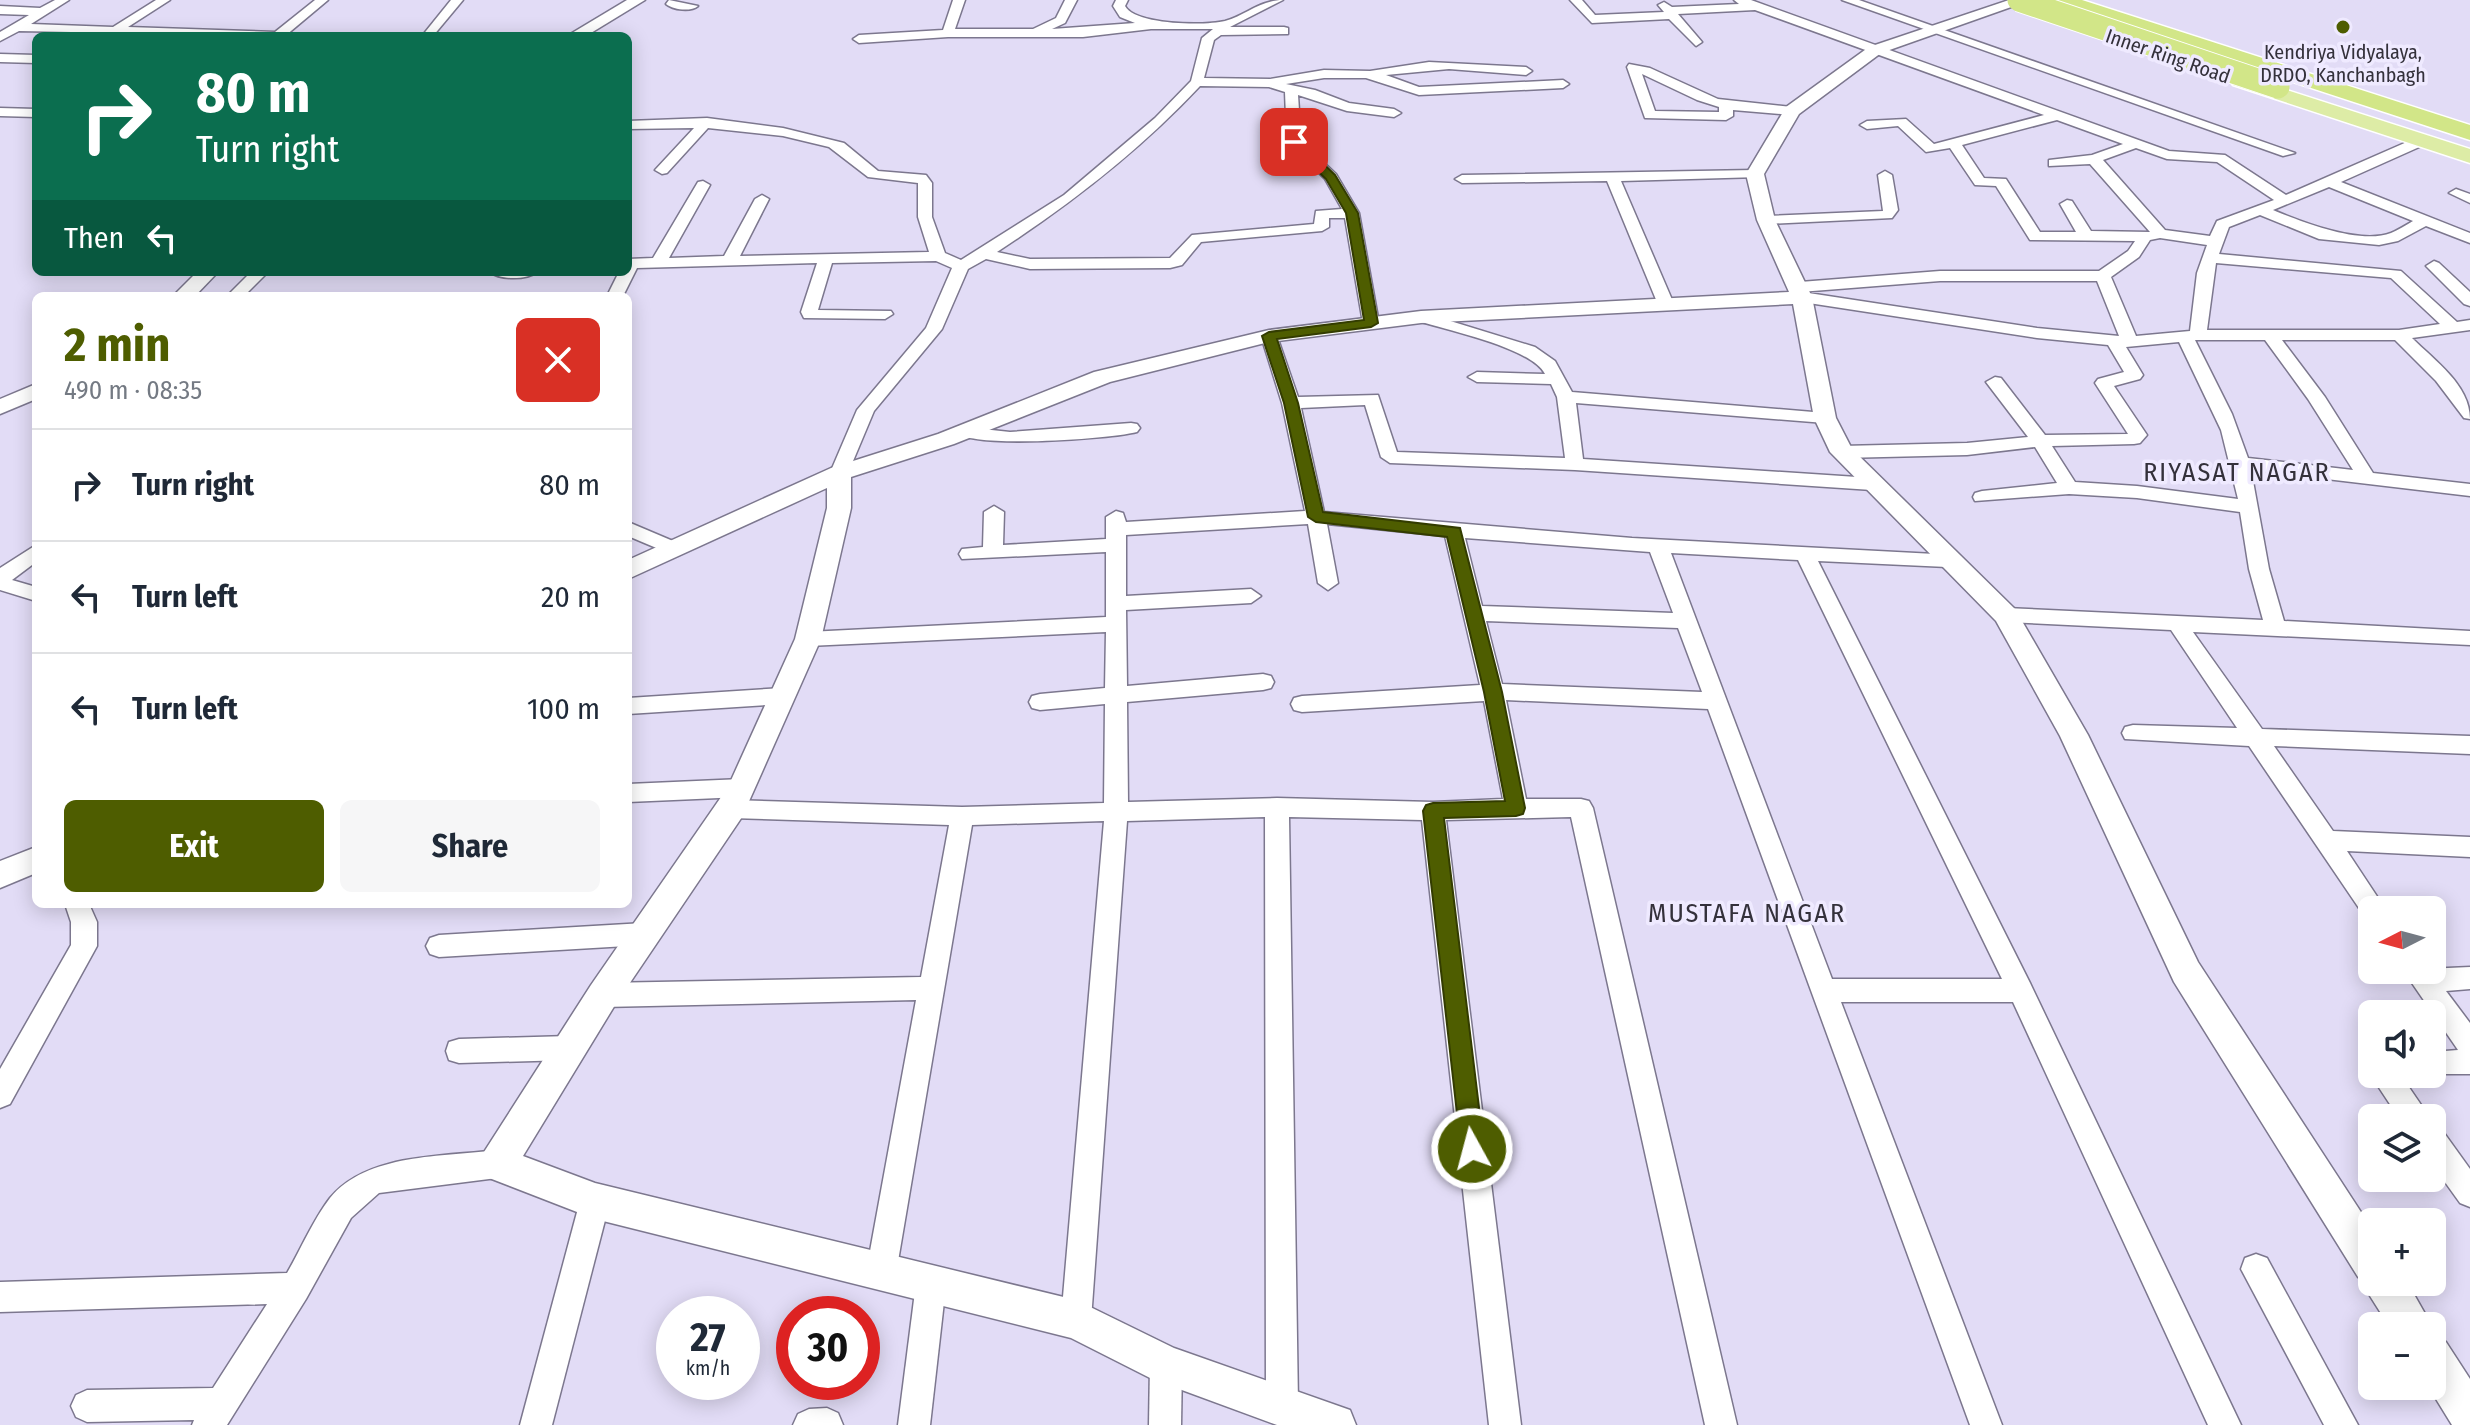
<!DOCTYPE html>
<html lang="en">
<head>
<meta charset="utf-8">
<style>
  body { margin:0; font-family:"Fira Sans Condensed",sans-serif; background:#f6f6f7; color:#1f2937; height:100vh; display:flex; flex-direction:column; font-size:30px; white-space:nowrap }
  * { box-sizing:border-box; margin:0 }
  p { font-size:26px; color:#747a83 }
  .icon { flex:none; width:44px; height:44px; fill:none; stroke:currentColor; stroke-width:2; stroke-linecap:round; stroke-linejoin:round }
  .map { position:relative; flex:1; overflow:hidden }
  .sheet { position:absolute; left:32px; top:292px; width:600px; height:616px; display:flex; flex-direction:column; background:#fff; border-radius:12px; box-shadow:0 4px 20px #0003 }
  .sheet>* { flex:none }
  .banner { position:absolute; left:32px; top:32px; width:600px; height:244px; border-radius:12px; box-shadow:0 4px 20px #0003; background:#0b6e4f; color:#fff; overflow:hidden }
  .needle { width:52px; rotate:264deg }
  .tools { position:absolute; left:2358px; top:896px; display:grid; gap:16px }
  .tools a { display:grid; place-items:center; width:88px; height:88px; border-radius:12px; background:#fff; box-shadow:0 4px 20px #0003; font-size:40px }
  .speed { position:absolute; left:656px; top:1296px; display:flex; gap:16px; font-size:40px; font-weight:700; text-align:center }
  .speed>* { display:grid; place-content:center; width:104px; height:104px; border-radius:50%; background:#fff; box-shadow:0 4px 20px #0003; line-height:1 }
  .speed small { font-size:20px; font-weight:400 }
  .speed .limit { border:12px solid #d22; background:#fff; color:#111 }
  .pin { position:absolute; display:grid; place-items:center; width:68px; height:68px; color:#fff; margin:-34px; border-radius:16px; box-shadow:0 4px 12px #0006 }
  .me { position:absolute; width:88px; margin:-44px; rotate:353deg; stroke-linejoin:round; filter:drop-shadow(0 0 6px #0008) }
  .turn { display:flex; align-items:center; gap:28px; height:168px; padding:0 32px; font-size:36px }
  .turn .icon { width:104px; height:104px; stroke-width:2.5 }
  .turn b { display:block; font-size:56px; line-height:68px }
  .then { display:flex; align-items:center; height:76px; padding:0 32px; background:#0003; gap:16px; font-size:30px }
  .round { display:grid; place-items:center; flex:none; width:84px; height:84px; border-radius:12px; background:#f6f6f7 }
  .overview { display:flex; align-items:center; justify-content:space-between; height:136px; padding:0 32px }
  h1 { font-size:48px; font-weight:700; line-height:60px; color:#4e5d00 }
  .primary-button { display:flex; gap:16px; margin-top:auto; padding:16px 32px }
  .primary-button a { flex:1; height:92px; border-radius:12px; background:#4e5d00; color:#fff; font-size:32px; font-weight:700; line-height:92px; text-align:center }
  .primary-button a+a { background:#f6f6f7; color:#1f2937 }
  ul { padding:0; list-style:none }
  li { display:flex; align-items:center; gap:24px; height:112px; padding:0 32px; border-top:2px solid #e0e1e3 }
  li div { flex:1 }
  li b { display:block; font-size:30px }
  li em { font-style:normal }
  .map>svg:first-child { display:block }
</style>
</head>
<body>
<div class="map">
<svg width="2470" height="1425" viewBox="0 0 2470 1425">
  <rect width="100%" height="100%" fill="#e2dcf6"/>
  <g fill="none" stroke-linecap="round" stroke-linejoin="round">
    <g stroke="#7c778e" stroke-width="3">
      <g id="minor">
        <path d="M55 0H69L31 24 113 27 156 0H170L128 27 275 32 315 0H328L285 36 19 31 0 41V32L29 15 0 14V6L40 8Z"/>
        <path d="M451 0H463L433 36H422Z"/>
        <path d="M669 0 698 6C691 12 673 10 666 4Z"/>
        <path d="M953 0H965L955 29H1033L1056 18 1065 0H1077L1065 23 1052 29 1135 23 1120 17 1113 6 1116 0H1128L1125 6C1135 25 1205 26 1225 21 1246 15 1260 0 1283 0L1230 27H1284L1288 28V34L1221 35 1214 40 1204 78 1270 79 1324 70 1370 71 1429 62 1526 67 1532 71 1526 75 1449 69 1386 75 1419 87 1563 80 1569 84 1563 88 1419 95 1366 78H1324L1286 84 1315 90 1349 103 1394 109 1401 113 1394 117 1347 111 1298 95 1301 141 1336 174 1359 213 1379 323 1377 326 1371 328 1363 323 1345 218H1329V227L1322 231 1201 242 1182 265 1170 268 1030 269 986 259 968 269 942 329 874 411 848 473 839 479 830 473 857 410 926 328 952 268 936 261 832 263 818 310 891 311 893 314 885 319 804 318 801 312 817 263 637 268 623 296H607L619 272H628V259L653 258 698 182 703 181 710 185 669 258 724 256 755 199 762 195 769 199 740 256 929 252 918 217V183L868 177 829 147 783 136 708 128 667 173 662 174 655 170 694 128 628 129V121L707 118 783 128 844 143 878 171 926 175 932 183V217L945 253 961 260 1064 195 1155 118 1191 81 1202 38 1213 29H1151L1083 37H948L859 43 853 39 859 35 943 30ZM1200 86 1269 87 1285 92 1287 142 1325 179 1342 209 1316 211 1314 224 1192 235 1170 258 1030 259 997 252C1072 203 1139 151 1200 86Z"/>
        <path d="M1570 0H1582L1595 15 1664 12 1658 5 1664 2 1672 7 1739 4 1734 0H1751L2169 151 2225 155 2286 195 2416 138H2426V144L2341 182 2470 233V243L2426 226 2398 241 2379 245 2319 239 2260 215 2229 227 2219 254 2401 271 2457 322 2470 320V330L2412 338C2435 361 2470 385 2470 419L2464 418 2436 381 2395 340H2282L2325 397 2373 473 2470 484V496L2251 470 2269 569 2284 621 2470 631V645L2193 632 2262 729 2470 736V754L2274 746 2333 831 2470 837V857L2347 851 2386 910H2372V920L2365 917 2249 746 2125 739 2122 733 2125 727 2133 725 2237 728 2171 630 2006 622 1999 620 1996 615 1999 610 2006 608 2263 620 2249 569 2240 512 2137 498 2069 494 1975 501 1973 497 1975 493 1982 491 2057 483 2035 447 1967 455 1842 458 1833 452 1842 446 1967 443 2028 437 1986 382 1995 377 2001 378 2045 435 2128 434 2095 383 2098 379 2124 372 2108 345 2037 338 1802 302 1794 297 1802 292 2037 328 2119 336 2097 281H1940L1800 292 1792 287 1800 282 1940 271H2099L2128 251 2135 241 2030 240 1996 186 1975 185 1950 148 1926 152 1898 126 1867 129 1860 125 1867 121 1906 119 1934 144 2044 115 1755 10 1678 14 1702 42 1696 46 1669 19 1592 23ZM2057 120 2123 144 2092 155 2049 160V166L2090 164 2150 232 2091 231 2072 201 2067 200 2060 204 2076 232H2040L2006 179 1984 178 1962 145ZM2136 148 2167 159 2217 162 2274 200 2217 221 2210 236 2165 230 2103 160ZM2329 187 2413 221C2406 225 2398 230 2391 233 2360 245 2302 222 2273 210ZM2160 238 2207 245 2197 273 2190 331 2136 336 2111 277 2139 257 2150 240ZM2216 263 2391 278 2440 324 2399 330H2207ZM2195 340H2265L2308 399 2353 470 2248 458 2232 414ZM2179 342 2221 430 2238 499 2137 486 2075 482 2052 446 2134 444 2140 443 2147 435 2114 386 2140 379 2143 375 2126 347Z"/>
        <path d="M1842 0H1859L2295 153 2283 156Z"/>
        <path d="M0 54 36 55V63L0 62Z"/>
        <path d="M1629 64 1650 68 1718 99 1792 107 1799 111 1792 115 1733 110V116L1726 120 1645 118 1627 67ZM1642 74 1697 100 1719 107V112L1655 111Z"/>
        <path d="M0 108 36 109V117L0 116Z"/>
        <path d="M1755 170 1760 171V177L1621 181 1673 302 1665 307 1657 302 1607 181 1462 183 1455 179 1462 175Z"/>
        <path d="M1885 171 1892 175 1898 210 1892 218 1766 224 1759 220 1766 216 1883 211 1878 175Z"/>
        <path d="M2456 189 2470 194V203L2449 193Z"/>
        <path d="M2434 261 2439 263 2470 292V306L2464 304 2426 266Z"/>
        <path d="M251 272H268L244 296H227Z"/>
        <path d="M490 272H537C527 280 500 280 490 272Z"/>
        <path d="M1421 312 1535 347 1555 361 1572 392 1825 413 1834 418 1825 423 1576 403 1583 459 1872 478 1881 484 1872 490 1575 470 1390 463 1381 457 1365 405 1301 408 1324 512 1632 538 1954 555 1957 560 1947 567 1818 561 2030 983 2241 1425H2208L2013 1002H1841L2002 1425H1970L1708 709 1506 700 1526 799H1581L1589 801 1593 808 1737 1425H1705L1571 817 1446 820 1521 1425H1489L1422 820 1289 817 1298 1404 1293 1415 1282 1420 1271 1415 1266 1404 1265 817 1127 821 1091 1320 1087 1331 1076 1335 1065 1331 1061 1320 1104 821 972 825 896 1273 892 1284 881 1288 870 1284 866 1273 916 1000 603 1007 594 1003 590 995 594 987 603 983 921 977 949 825 731 818 723 816 719 809 723 802 731 800 962 807 1104 803 1105 704 1040 710 1032 708 1029 702 1032 696 1040 694 1105 688 1106 632 808 646 801 644 798 639 801 634 808 632 1106 617V552L962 559 959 554 962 549 983 547 984 512 994 506 1004 512 1003 545 1106 539V517L1116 511 1123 513 1126 522 1305 511 1282 403 1261 336 1263 333 1269 331 1277 336 1298 397 1378 395 1397 452 1565 458 1557 397 1551 384 1477 382 1468 377 1477 372 1545 374C1531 347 1445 330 1415 320V314ZM1308 524 1318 583 1328 590 1338 583 1327 524 1445 536 1480 685 1302 696 1294 698 1291 704 1294 710 1302 712 1484 701 1503 799 1433 802 1277 798 1128 802 1127 702 1263 690 1271 688 1274 682 1271 676 1263 674 1127 686 1126 610 1251 603 1261 596 1251 589 1126 596V535ZM1465 538 1650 552 1673 613 1482 606ZM1671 553 1798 560 2002 979H1832ZM1486 621 1678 628 1702 692 1502 684Z"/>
        <path d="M1131 423 1137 424 1140 428 1137 432C1110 439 972 449 955 432L964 427 1010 432Z"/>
        <path d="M628 522 680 544 683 549 673 555 628 536Z"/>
        <path d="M36 545V562L12 580 36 587V601L0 590V568Z"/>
        <path d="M783 688 791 690 794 696 791 702 783 704 628 714V698Z"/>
        <path d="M742 779 750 782 754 788 750 794 742 797 628 802V784Z"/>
        <path d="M65 904H89L97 922V946L10 1104 0 1108V1069L71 945V922Z"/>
        <path d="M644 923 653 926 657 934 653 942 644 945 439 957 430 954 426 946 430 938 439 935Z"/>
        <path d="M2470 967V989L2446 991 2470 1023V1074H2426H2432V1052L2458 1050 2403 970Z"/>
        <path d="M569 1036 579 1039 582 1048 579 1057 569 1060 459 1063 449 1060 446 1051 449 1042 459 1039Z"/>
        <path d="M2372 1070V1074H2400L2430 1118H2399L2370 1074Z"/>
        <path d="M2432 1126 2442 1130 2470 1169V1207L2460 1203 2432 1164Z"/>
        <path d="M497 1150 507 1154 511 1164 507 1174 497 1178 379 1193 351 1218 306 1299 227 1425H192L194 1420 87 1422 76 1417 71 1406 76 1395 87 1390 213 1388 267 1304 0 1312V1282L287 1273C301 1249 313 1220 330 1198 367 1153 443 1157 497 1150Z"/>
        <path d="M595 1187 605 1191 610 1201 552 1425H520L580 1201 585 1191Z"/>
        <path d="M2256 1254 2267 1258 2358 1425H2324L2241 1269 2245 1258Z"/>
        <path d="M931 1269 942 1273 946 1284 930 1425H898L916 1284 920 1273Z"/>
        <path d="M1166 1349 1177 1354 1182 1365 1181 1425H1149L1150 1365 1155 1354Z"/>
        <path d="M827 1408 838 1413 843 1425H793L798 1414 809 1409Z"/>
      </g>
    </g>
    <g stroke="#7c778e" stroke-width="3">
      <g id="tertiary">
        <path d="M627 0H645L586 36H567Z"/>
        <path d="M2009 0H2031L1881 53 1799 114 1764 174 1775 220 1812 297 1836 418 1852 449 2015 609 2088 735 2198 962 2372 1229V1282H2407L2432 1326H2389L2370 1296 2366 1280 2358 1277 2174 982 2060 736 1996 621 1830 452 1814 418 1793 304 1421 323 1269 342 1110 382 954 444 851 477V508L821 639 742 817 615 1005 523 1156 595 1183 1076 1300 1174 1348 1350 1410 1356 1425H1277L1152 1379 1071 1338 595 1219 484 1176 479 1164 484 1152 591 985 728 787 795 639 827 508V488L628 579V560L831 468 938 434 1094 372 1269 330 1421 311 1789 292 1757 220 1746 174 1786 107 1869 47Z"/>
        <path d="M197 272H218L195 296H173Z"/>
        <path d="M36 384V399L0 414V399Z"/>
        <path d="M36 847V873L0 888V861Z"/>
        <path d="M2432 1336 2446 1342 2470 1379V1425H2452L2428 1386H2432Z"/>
      </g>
    </g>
    <g stroke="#fff" stroke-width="3">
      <path id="primary" d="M2240 75 2470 149V163L2233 85 2230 81Z"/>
    </g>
    <g stroke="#fff" stroke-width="3">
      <path id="trunk" d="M2052 0H2082L2470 125V140L2055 4Z"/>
    </g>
    <use href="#minor" fill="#fff" fill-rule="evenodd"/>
    <use href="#tertiary" fill="#fff" fill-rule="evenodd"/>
    <use href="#primary" fill="#ddeca6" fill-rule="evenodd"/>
    <use href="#trunk" fill="#d2e688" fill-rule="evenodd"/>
    <g stroke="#fff" stroke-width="25" stroke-linecap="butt">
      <path id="trunk-bridge" d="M2019 0 2278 87"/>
    </g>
    <use href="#trunk-bridge" stroke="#d2e688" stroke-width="23"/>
  </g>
  <path fill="#4e5d00" stroke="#333c00" stroke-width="2" d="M1290 139H1298L1335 175 1358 213 1378 323 1371 327 1277 339 1298 403 1323 512 1460 528 1502 692 1525 808 1523 814 1516 816 1444 818 1484 1149 1481 1157 1472 1160 1464 1157 1461 1149 1423 811 1426 805 1433 803 1505 801 1484 692 1447 537 1316 522 1308 517 1284 403 1262 336 1269 332 1364 320 1346 213 1326 179 1290 144Z"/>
  <circle fill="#4e5d00" stroke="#efeaff" stroke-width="3" cx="2343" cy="27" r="8"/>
  <g text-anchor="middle" stroke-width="7" stroke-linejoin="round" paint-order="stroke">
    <g font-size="20" fill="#34313b" stroke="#efeaff">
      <text x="2343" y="59">Kendriya Vidyalaya,<tspan x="2343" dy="23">DRDO, Kanchanbagh</tspan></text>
    </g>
    <g font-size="20" fill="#34313b" stroke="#efeaff">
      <text transform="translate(2168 56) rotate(19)" y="7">Inner Ring Road</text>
    </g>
    <g font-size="26" letter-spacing="2" fill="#34313b" stroke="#efeaff">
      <text x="2237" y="481">RIYASAT NAGAR</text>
      <text x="1747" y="922">MUSTAFA NAGAR</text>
    </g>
  </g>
</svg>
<div class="tools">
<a><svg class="needle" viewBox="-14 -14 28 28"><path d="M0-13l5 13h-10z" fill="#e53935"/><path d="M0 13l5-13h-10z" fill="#747a83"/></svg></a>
<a><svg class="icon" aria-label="sound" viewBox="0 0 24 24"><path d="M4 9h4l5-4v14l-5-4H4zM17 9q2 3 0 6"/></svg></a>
<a><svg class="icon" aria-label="layers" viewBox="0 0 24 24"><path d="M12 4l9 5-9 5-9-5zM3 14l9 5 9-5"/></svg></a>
<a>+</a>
<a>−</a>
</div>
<div class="speed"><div>27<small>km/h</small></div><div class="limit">30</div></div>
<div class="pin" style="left:1294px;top:142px;background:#d93025"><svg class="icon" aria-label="arrive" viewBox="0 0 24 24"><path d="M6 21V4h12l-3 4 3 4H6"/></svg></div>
<svg class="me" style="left:1472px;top:1149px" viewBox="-20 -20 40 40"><circle r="17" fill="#4e5d00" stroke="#fff" stroke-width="3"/><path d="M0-11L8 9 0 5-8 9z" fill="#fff"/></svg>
<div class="banner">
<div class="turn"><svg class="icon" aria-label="right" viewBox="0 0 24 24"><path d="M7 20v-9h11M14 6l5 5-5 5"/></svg><div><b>80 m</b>Turn right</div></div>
<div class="then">Then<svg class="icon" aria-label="left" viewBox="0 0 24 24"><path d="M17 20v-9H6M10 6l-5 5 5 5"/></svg></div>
</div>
<section class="sheet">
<div class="overview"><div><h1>2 min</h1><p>490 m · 08:35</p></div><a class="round" style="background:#d93025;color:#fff"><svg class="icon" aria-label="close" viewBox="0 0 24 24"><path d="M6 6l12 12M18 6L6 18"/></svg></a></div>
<ul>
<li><svg class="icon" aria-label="right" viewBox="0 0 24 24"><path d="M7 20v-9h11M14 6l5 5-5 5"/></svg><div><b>Turn right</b></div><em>80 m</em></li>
<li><svg class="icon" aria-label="left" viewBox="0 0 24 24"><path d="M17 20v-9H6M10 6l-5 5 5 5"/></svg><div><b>Turn left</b></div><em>20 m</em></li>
<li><svg class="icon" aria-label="left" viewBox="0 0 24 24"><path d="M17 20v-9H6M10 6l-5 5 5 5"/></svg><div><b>Turn left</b></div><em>100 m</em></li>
</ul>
<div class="primary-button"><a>Exit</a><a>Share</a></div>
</section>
</div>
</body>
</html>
